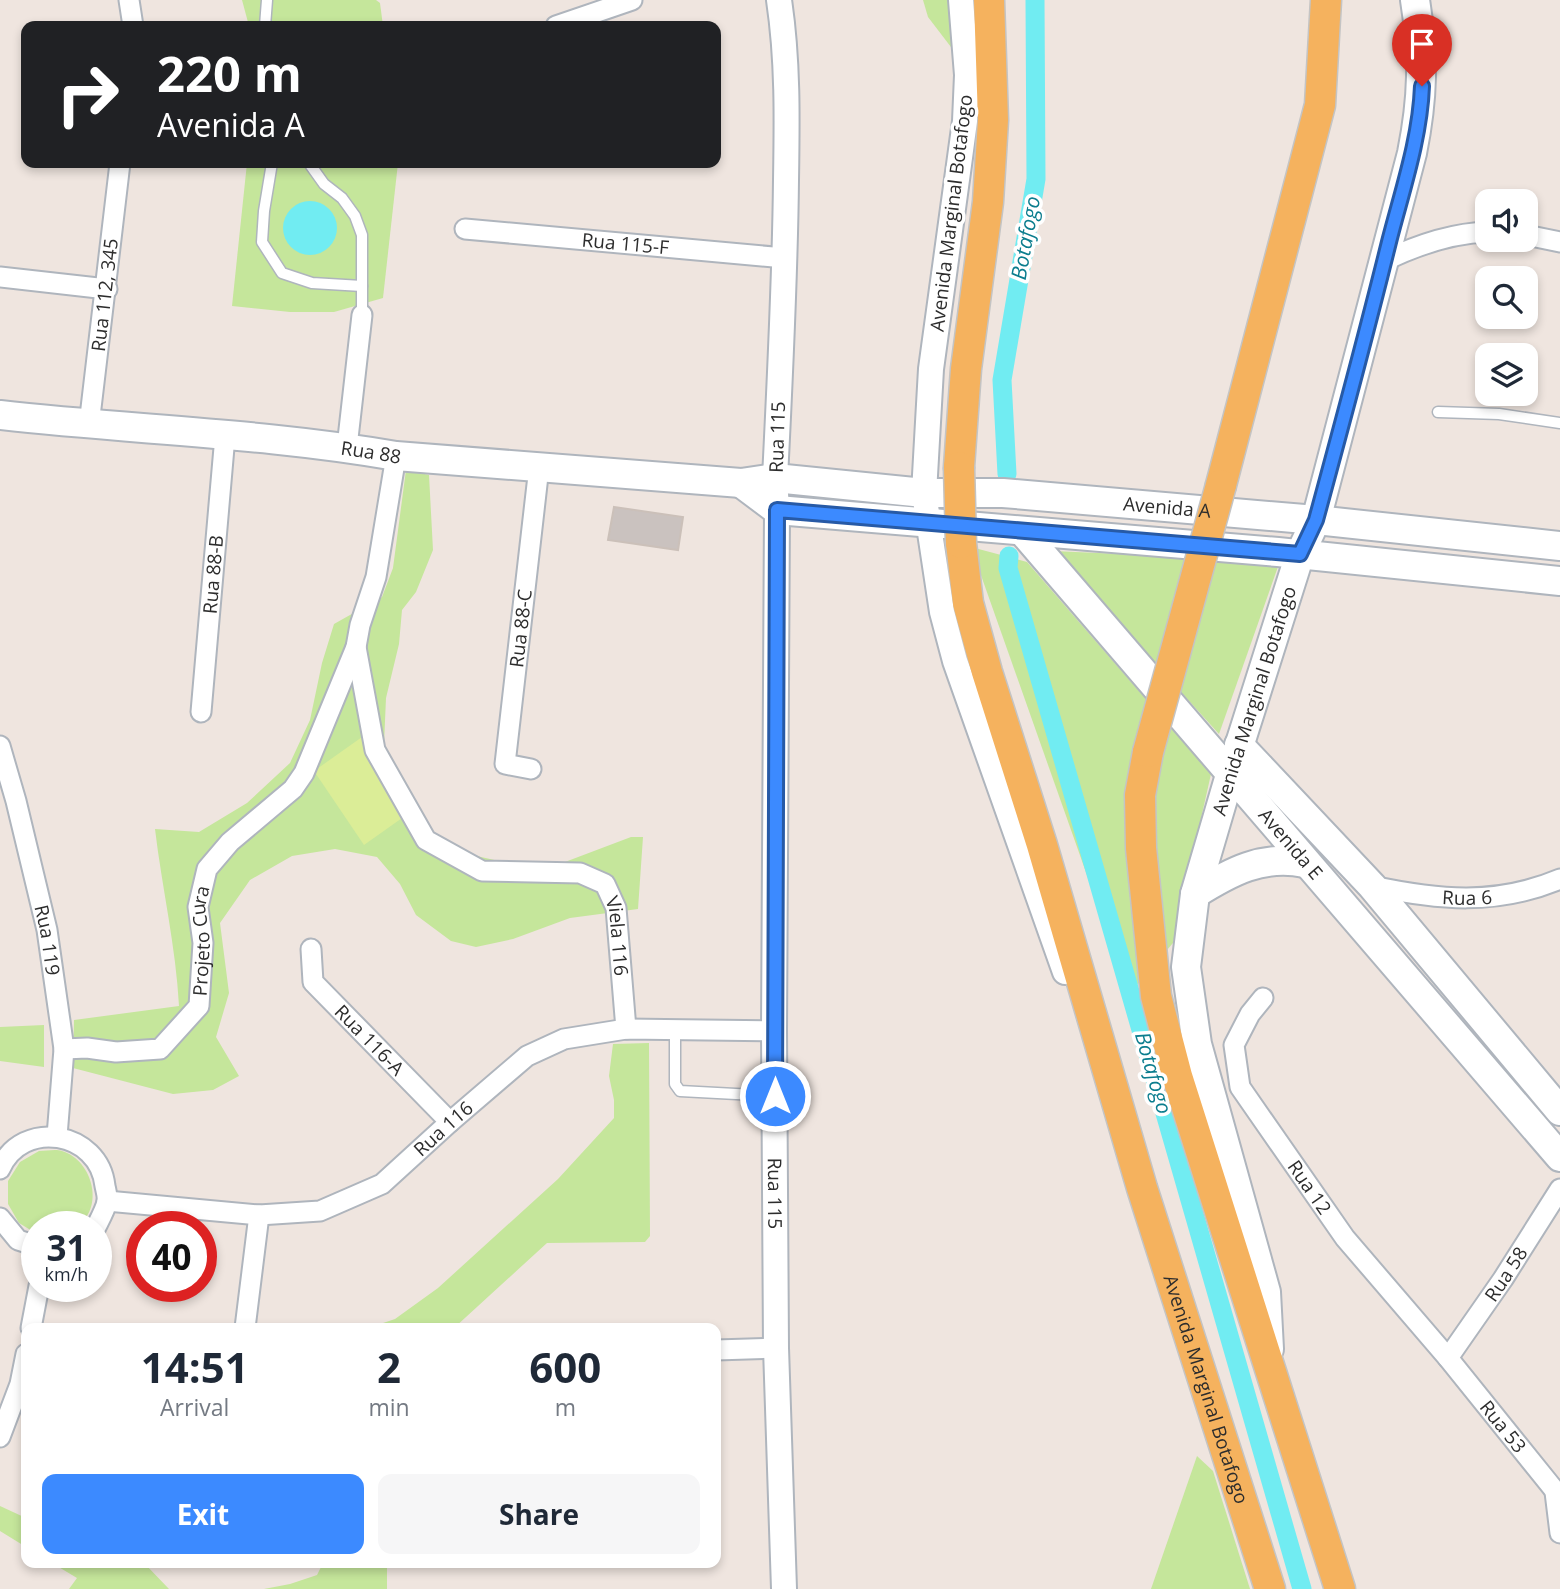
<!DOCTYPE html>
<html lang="en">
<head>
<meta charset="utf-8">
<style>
  body { margin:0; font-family:"Open Sans",sans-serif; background:#f6f6f7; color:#1f2937; height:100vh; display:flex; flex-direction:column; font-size:26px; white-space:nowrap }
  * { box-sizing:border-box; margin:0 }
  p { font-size:23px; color:#747a83 }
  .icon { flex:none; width:38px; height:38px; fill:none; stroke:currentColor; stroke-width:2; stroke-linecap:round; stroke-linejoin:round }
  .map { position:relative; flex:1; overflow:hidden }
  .side { position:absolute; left:21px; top:1323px; width:700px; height:245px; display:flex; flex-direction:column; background:#fff; border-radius:14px; box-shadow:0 4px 10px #0003 }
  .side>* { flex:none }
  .hud { position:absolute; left:21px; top:21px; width:700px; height:147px; border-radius:14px; box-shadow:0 4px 10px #0003; background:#202124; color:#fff; overflow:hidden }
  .tools { position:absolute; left:1475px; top:189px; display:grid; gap:14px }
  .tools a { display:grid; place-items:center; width:63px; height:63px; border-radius:14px; background:#fff; box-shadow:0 4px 10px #0003; font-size:35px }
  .speed { position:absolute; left:21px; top:1211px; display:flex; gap:14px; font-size:35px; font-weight:700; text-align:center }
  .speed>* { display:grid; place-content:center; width:91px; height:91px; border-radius:50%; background:#fff; box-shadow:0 4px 10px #0003; line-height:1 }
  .speed small { font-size:18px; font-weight:400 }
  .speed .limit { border:10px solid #d22; background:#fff; color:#111 }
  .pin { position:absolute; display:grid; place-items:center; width:60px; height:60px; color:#fff; margin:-72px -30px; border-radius:50% 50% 50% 0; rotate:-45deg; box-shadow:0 0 7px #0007 }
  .pin .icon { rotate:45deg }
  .me { position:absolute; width:77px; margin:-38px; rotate:0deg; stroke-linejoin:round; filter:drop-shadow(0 0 5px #0008) }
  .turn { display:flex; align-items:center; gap:24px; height:147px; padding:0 21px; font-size:32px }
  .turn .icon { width:91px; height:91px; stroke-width:2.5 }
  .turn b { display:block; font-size:49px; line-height:60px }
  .eta { display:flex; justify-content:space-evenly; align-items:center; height:119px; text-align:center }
  .eta b { font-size:42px; font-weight:700; line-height:49px }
  .action { display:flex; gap:14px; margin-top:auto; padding:14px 21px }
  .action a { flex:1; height:80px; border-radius:14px; background:#3c8aff; color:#fff; font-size:28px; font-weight:700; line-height:80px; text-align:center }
  .action a+a { background:#f6f6f7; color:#1f2937 }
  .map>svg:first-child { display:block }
</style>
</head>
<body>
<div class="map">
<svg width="1560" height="1589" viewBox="0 0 1560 1589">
  <rect width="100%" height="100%" fill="#efe5df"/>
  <g fill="#c5e69b">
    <path d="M242 0H376L380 3 383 26H249Z"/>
    <path d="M923 0H950L954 51 928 17Z"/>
    <path d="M247 163H398L383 298 334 312H290L232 306Z"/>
    <path d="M406 470 429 475 433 550 416 592 402 610 399 644 386 698 384 744 400 794 441 848 521 866 557 865 631 837H643L638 909 570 918 513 939 476 947 451 941 416 915 400 884 377 857 335 849 292 856 250 880 220 923 229 993 216 1037 239 1076 213 1090 173 1094 73 1068 74 1020 179 1006C176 947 162 888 155 829L199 832 247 803 290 763 310 720 322 663 334 624 382 597 393 568Z"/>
    <path d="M971 547 1027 562 1211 774 1173 943 1129 994Z"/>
    <path d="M1053 551 1280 561 1219 734Z"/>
    <path d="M44 1025V1067L0 1061V1027Z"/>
    <path d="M649 1043 650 1236 645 1242 547 1243 454 1328H368L395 1319 438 1288 558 1179 614 1118V1100L609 1076 613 1044Z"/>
    <path d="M39 1151C46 1151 56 1149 62 1151 93 1160 106 1210 75 1227H37V1234L19 1223 8 1204V1181L20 1162Z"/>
    <path d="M1197 1456 1213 1471 1250 1589H1151Z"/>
    <path d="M0 1506 26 1518V1547L0 1531Z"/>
    <path d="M52 1563H144L169 1589H69L77 1578Z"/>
    <path d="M323 1563H387V1589H264L290 1584 317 1575Z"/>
  </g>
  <path fill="#dbed97" d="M362 737 412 811 364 845 314 771Z"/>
  <circle fill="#71ecf2" cx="310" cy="228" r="27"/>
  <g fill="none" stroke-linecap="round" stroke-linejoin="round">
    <g stroke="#71ecf2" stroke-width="19">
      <path d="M1007 474 1002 380 1036 179 1035 0"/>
      <path d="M1009 556 1008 568 1302 1589"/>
    </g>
  </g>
  <path fill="#cac2bf" stroke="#cbc0b9" stroke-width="2" d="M614 507 683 517 678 550 608 540Z"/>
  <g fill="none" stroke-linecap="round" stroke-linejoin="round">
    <g stroke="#afb5bd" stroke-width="13">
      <g id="service">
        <path d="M265 26 267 0"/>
        <path d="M272 163 264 211 262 242 282 273 312 283 362 286"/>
        <path d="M309 163 324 184 342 198 355 216 362 235V315"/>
        <path d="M1438 412 1499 414 1560 423"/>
        <path d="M675 1030V1084L680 1091 773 1096"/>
      </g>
    </g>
    <g stroke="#afb5bd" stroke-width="23">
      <g id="minor">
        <path d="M129 0 133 26"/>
        <path d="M556 26 632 0"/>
        <path id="s1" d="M465 229 785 258"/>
        <path d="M1526 235 1560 242"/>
        <path d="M1384 261C1417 245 1451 233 1488 232"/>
        <path d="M0 277 107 289"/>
        <path id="s2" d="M89 425 120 163"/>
        <path d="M347 447 362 315"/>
        <path id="s3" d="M356 647 375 750 426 840 482 871 580 873 605 884 616 908 626 1029"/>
        <path id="s4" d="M201 712 225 436"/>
        <path id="s5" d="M0 746 16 801 47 930 64 1049 57 1136"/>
        <path id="s6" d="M531 769 505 764 539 467"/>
        <path id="s7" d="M1372 886C1438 900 1496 906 1560 879"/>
        <path id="s8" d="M311 949 313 982 450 1122"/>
        <path id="s9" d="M1263 998 1250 1014 1234 1045 1240 1087 1345 1238 1448 1358 1560 1497"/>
        <path id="s10" d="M64 1049 87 1048 116 1052 160 1049 199 1006 203 943 198 907 207 869 230 842 293 789 304 773 356 647 360 625 376 577 396 456"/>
        <path d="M0 1169C22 1118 99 1131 105 1186 106 1191 108 1197 107 1202 105 1210 100 1219 96 1227"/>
        <path id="s11" d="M107 1201 259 1215 320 1211 382 1184 450 1122 527 1056 564 1039 626 1029 774 1031"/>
        <path d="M0 1218 18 1240 37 1246"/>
        <path d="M31 1328 39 1286"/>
        <path d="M245 1328 259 1215"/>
        <path d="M716 1350 776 1348"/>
        <path id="s12" d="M1448 1358 1503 1279 1560 1189"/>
        <path d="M0 1437 20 1384 26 1354"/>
        <path d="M1555 1492 1560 1533"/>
      </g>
    </g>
    <g stroke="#afb5bd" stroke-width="28">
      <g id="tertiary">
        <path id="s13" d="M779 0C788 60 787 120 786 180 785 280 780 379 775 478L777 510 774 1031 776 1348 784 1589"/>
        <path d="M961 0 967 75 965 121 931 369 924 493 942 612 955 661 1065 972"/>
      </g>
    </g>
    <g stroke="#afb5bd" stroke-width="32">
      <g id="secondary">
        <path id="s14" d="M0 415C132 430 265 433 396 456L741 483 775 478 924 493H1003L1316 520 1560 546"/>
        <path d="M741 483 777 510 1278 552 1560 581"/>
        <path id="s15" d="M1023 532 1560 1157"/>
        <path d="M1239 745 1372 886 1560 1111"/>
        <path d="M1195 894C1230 872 1263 854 1305 863"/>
        <path id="s16" d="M1269 1349 1266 1292 1197 1044 1186 967 1195 894 1230 775 1300 554 1316 520 1412 153C1423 98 1424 56 1415 0"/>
      </g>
    </g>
    <g stroke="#c4c4c4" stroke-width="33">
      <g id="primary">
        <path d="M959 467 966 369 988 202 993 120 989 0"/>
        <path d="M1221 485 1320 105 1326 0"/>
        <path id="s17" d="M961 543 968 603 987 672 1042 845 1142 1188 1270 1589"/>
        <path d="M1148 752 1140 795 1141 848 1156 996 1177 1076 1340 1589"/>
      </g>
    </g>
    <use href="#service" stroke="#fff" stroke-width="10"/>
    <use href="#minor" stroke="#fff" stroke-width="19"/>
    <use href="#tertiary" stroke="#fff" stroke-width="24"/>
    <use href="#secondary" stroke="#fff" stroke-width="28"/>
    <use href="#primary" stroke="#f5b25e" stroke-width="30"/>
    <g stroke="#c4c4c4" stroke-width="33" stroke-linecap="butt">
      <g id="primary-bridge">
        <path d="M959 467 961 543"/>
        <path d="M1148 752 1221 485"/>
      </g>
    </g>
    <use href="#primary-bridge" stroke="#f5b25e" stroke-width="30"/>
  </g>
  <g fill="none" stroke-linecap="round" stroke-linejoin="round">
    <g stroke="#275aa6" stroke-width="18">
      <path id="route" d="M775 1096 777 510 1300 554 1316 520C1341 428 1366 335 1389 242 1402 191 1420 139 1422 86"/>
    </g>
    <use href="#route" stroke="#3c8aff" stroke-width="12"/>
  </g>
  <g text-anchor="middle" stroke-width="7" stroke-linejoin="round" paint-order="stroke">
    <g font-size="19" fill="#2d2d2d" stroke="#fff">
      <text transform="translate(951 213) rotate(-83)" y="7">Avenida Marginal Botafogo</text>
      <text dy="7" stroke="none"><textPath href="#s1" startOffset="161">Rua 115-F</textPath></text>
      <text dy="7" stroke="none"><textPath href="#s2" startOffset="131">Rua 112, 345</textPath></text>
      <text transform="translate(777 437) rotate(-88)" y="7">Rua 115</text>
      <text dy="7" stroke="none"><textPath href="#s14" startOffset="373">Rua 88</textPath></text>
      <text dy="7" stroke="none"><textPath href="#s14" startOffset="1172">Avenida A</textPath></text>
      <text dy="7" stroke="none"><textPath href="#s4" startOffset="138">Rua 88-B</textPath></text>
      <text dy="7" stroke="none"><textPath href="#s6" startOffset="163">Rua 88-C</textPath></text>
      <text dy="7" stroke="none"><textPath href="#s16" startOffset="668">Avenida Marginal Botafogo</textPath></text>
      <text dy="7" stroke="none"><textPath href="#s15" startOffset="411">Avenida E</textPath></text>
      <text dy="7" stroke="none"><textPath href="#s7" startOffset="96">Rua 6</textPath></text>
      <text dy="7" stroke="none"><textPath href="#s3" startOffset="452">Viela 116</textPath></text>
      <text dy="7" stroke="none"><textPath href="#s5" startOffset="200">Rua 119</textPath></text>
      <text dy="7" stroke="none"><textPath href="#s10" startOffset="220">Projeto Cura</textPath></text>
      <text dy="7" stroke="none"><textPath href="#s8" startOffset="114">Rua 116-A</textPath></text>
      <text dy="7" stroke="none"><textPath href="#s11" startOffset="364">Rua 116</textPath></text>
      <text dy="7" stroke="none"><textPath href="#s9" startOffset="220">Rua 12</textPath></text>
      <text dy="7" stroke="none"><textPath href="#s13" startOffset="1194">Rua 115</textPath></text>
      <text dy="7" stroke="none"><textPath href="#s12" startOffset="102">Rua 58</textPath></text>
      <text dy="7" stroke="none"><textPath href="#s17" startOffset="882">Avenida Marginal Botafogo</textPath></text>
      <text dy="7" stroke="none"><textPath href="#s9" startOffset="528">Rua 53</textPath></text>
    </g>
    <g font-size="21" font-style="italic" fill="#0b7d8e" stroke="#fff">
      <text transform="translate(1026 238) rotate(-80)" y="7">Botafogo</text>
      <text transform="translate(1153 1073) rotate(74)" y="7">Botafogo</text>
    </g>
  </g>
</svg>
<div class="tools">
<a><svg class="icon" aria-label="sound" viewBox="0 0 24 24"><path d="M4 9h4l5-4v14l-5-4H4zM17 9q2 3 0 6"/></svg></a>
<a><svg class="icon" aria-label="search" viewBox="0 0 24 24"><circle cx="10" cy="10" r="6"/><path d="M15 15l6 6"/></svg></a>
<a><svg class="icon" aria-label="layers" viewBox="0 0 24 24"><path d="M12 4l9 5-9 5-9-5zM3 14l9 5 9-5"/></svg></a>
</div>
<div class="speed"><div>31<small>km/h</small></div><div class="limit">40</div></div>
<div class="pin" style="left:1422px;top:86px;background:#d93025"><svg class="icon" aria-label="arrive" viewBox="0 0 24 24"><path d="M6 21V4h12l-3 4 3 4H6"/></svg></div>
<svg class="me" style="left:775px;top:1096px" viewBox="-20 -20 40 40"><circle r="17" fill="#3c8aff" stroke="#fff" stroke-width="3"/><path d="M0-11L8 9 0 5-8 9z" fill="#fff"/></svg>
<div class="hud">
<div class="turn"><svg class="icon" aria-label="right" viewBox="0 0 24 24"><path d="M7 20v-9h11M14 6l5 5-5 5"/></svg><div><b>220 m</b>Avenida A</div></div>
</div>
<section class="side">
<div class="eta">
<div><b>14:51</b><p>Arrival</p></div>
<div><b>2</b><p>min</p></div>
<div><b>600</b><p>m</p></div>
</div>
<div class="action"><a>Exit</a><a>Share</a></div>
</section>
</div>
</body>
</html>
